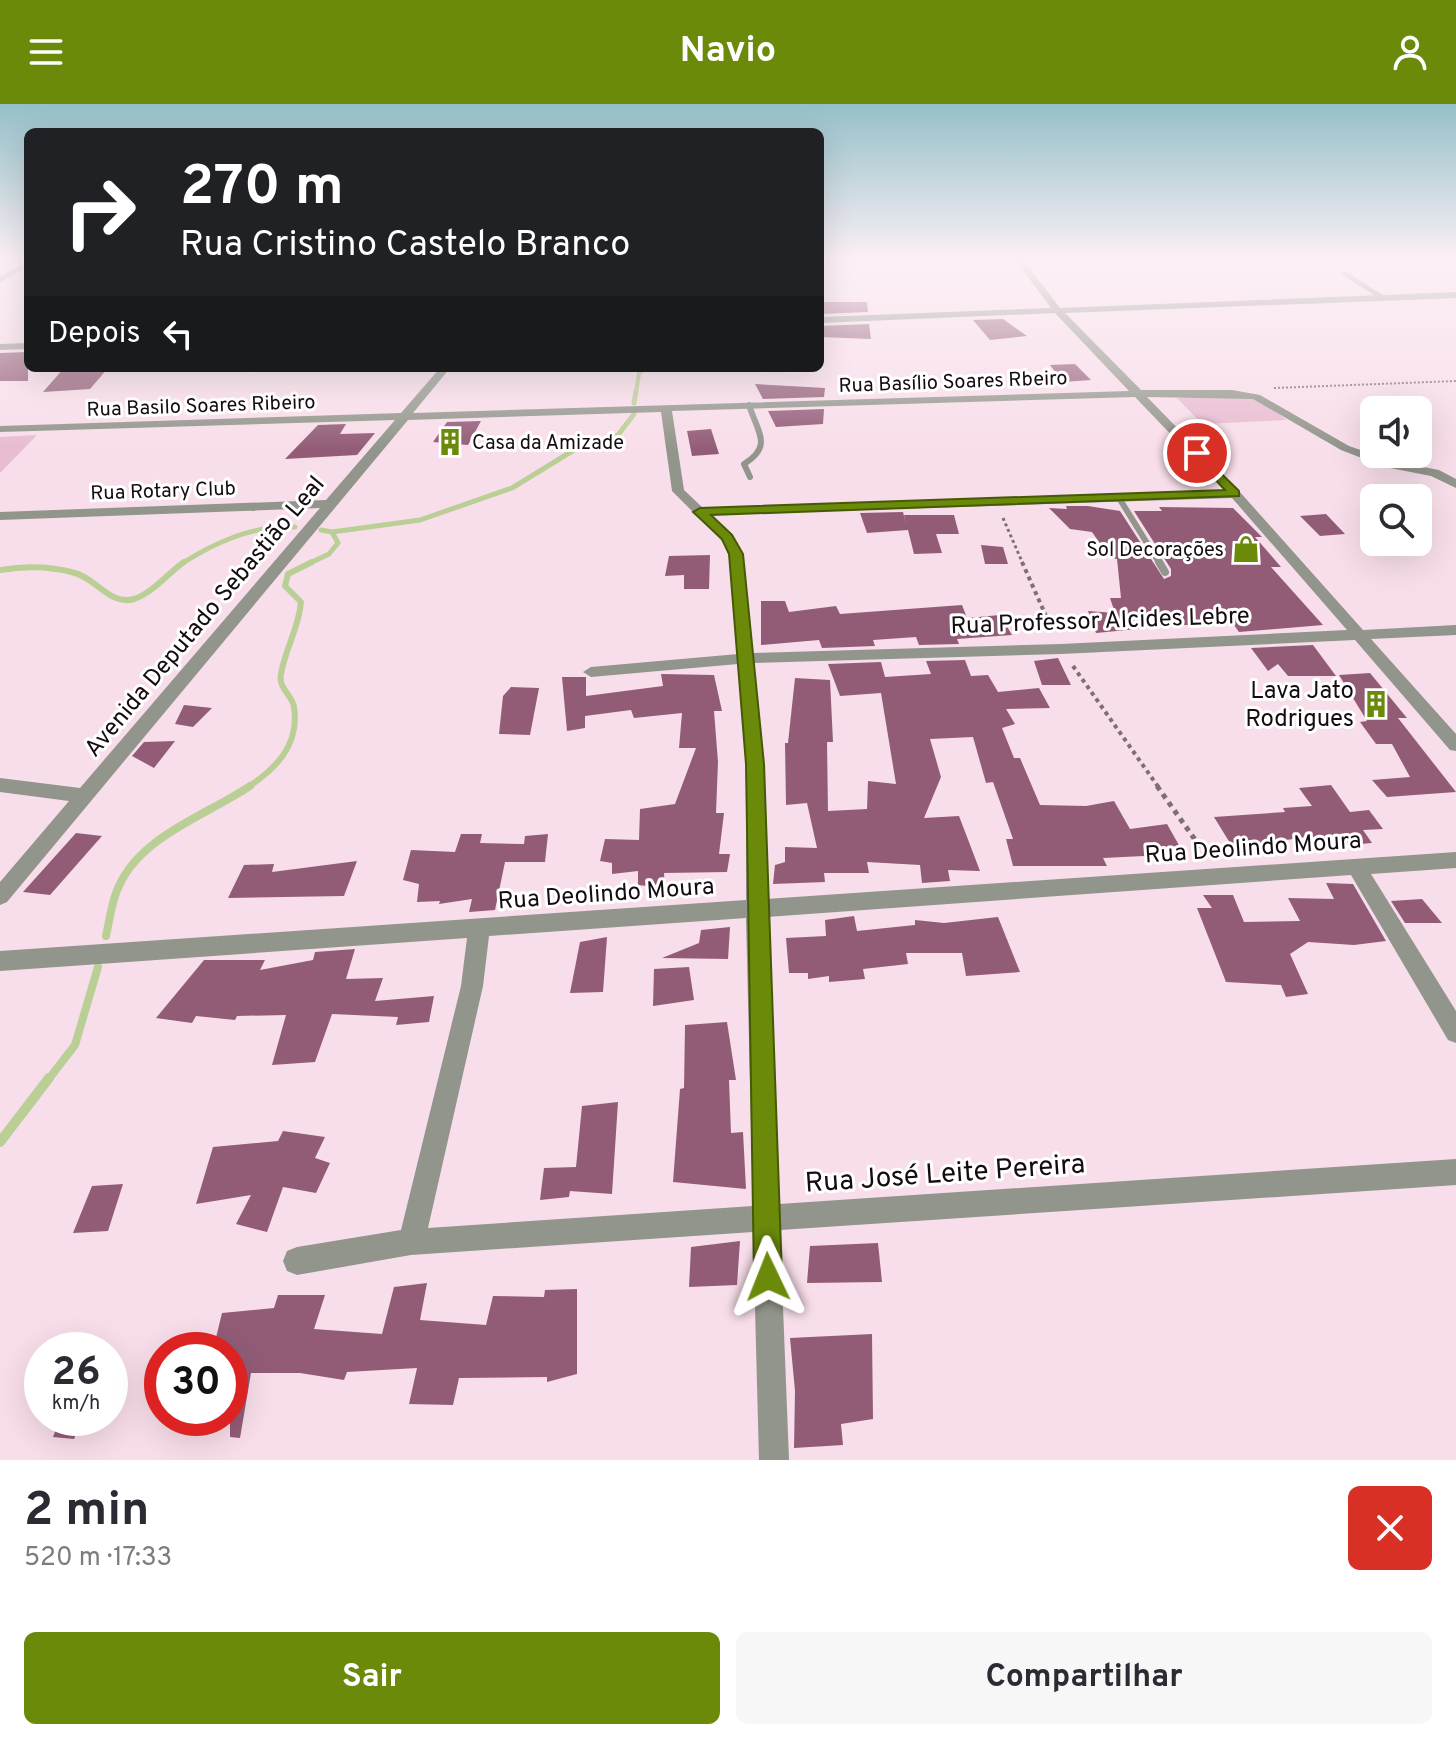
<!DOCTYPE html>
<html lang="pt">
<head>
<meta charset="utf-8">
<style>
  body { margin:0; font-family:Overpass,sans-serif; background:#f7f7f7; color:#2b2b33; height:100vh; display:flex; flex-direction:column; font-size:30px; white-space:nowrap }
  * { box-sizing:border-box; margin:0 }
  p { font-size:26px; color:#7c7c81 }
  .icon { flex:none; width:44px; height:44px; fill:none; stroke:currentColor; stroke-width:2; stroke-linecap:round; stroke-linejoin:round }
  .map { position:relative; height:1356px; overflow:hidden }
  .details { display:flex; flex-direction:column; background:#fff; flex:1 }
  .details>* { flex:none }
  .top-card { position:absolute; left:24px; top:24px; width:800px; height:244px; border-radius:12px; box-shadow:0 8px 32px #0002; background:#202124; color:#fff; overflow:hidden }
  .controls { position:absolute; left:1360px; top:292px; display:grid; gap:16px }
  .controls a { display:grid; place-items:center; width:72px; height:72px; border-radius:12px; background:#fff; box-shadow:0 8px 32px #0002; font-size:40px }
  .speed { position:absolute; left:24px; top:1228px; display:flex; gap:16px; font-size:40px; font-weight:700; text-align:center }
  .speed>* { display:grid; place-content:center; width:104px; height:104px; border-radius:50%; background:#fff; box-shadow:0 8px 32px #0002; line-height:1 }
  .speed small { font-size:20px; font-weight:400 }
  .speed .limit { border:12px solid #d22; background:#fff; color:#111 }
  .pin { position:absolute; display:grid; place-items:center; width:68px; height:68px; color:#fff; margin:-34px; border:4px solid #fff; border-radius:50%; box-shadow:0 2px 8px #0007 }
  .me { position:absolute; width:88px; margin:-44px; rotate:358deg; stroke-linejoin:round; filter:drop-shadow(0 0 6px #0008) }
  .turn { display:flex; align-items:center; gap:28px; height:168px; padding:0 24px; font-size:36px }
  .turn .icon { width:104px; height:104px; stroke-width:2.5 }
  .turn b { display:block; font-size:56px; line-height:68px }
  .then { display:flex; align-items:center; height:76px; padding:0 24px; background:#0003; gap:16px; font-size:30px }
  .round { display:grid; place-items:center; flex:none; width:84px; height:84px; border-radius:12px; background:#f7f7f7 }
  .headline { display:flex; align-items:center; justify-content:space-between; height:136px; padding:0 24px }
  h1 { font-size:48px; font-weight:700; line-height:60px }
  .cta { display:flex; gap:16px; margin-top:auto; padding:16px 24px }
  .cta a { flex:1; height:92px; border-radius:12px; background:#6b8a0a; color:#fff; font-size:32px; font-weight:700; line-height:92px; text-align:center }
  .cta a+a { background:#f7f7f7; color:#2b2b33 }
  header { display:flex; justify-content:space-between; align-items:center; height:104px; padding:0 24px; background:#6b8a0a; color:#fff; font-size:36px; font-weight:700 }
  .map>svg:first-child { display:block }
</style>
</head>
<body>
<header><svg class="icon" aria-label="menu" viewBox="0 0 24 24"><path d="M4 6h16M4 12h16M4 18h16"/></svg>Navio<svg class="icon" aria-label="person" viewBox="0 0 24 24"><circle cx="12" cy="8" r="4"/><path d="M4 21q1-7 8-7t8 7"/></svg></header>
<div class="map">
<svg width="1456" height="1356" viewBox="0 0 1456 1356">
  <rect width="100%" height="100%" fill="#f8deea"/>
  <g fill="#e8bcd1">
    <path d="M1257 291 1286 316 1202 320 1177 294Z"/>
    <path d="M37 331 0 369V333Z"/>
  </g>
  <g fill="none" stroke-linecap="round" stroke-linejoin="round">
    <path stroke="#bacf96" stroke-width="4" d="M636 289 639 269 646 264"/>
    <g stroke="#bacf96" stroke-width="5">
      <path d="M634 299 636 287"/>
      <path d="M321 426 332 428 420 416 512 384 574 346 618 331 634 310"/>
      <path d="M181 460C216 438 253 421 295 423"/>
      <path d="M308 460 329 450 338 439 332 428"/>
    </g>
    <g stroke="#bacf96" stroke-width="6">
      <path d="M0 466C25 462 50 462 75 469 97 475 110 502 134 495 153 489 168 469 184 458"/>
      <path d="M247 684C275 665 300 642 294 603 292 590 278 585 281 570 285 545 299 524 301 498L285 482 288 470 312 458"/>
    </g>
    <g stroke="#bacf96" stroke-width="8">
      <path d="M106 832C109 818 111 803 116 789 136 733 204 713 250 682"/>
      <path d="M48 976 75 941 98 863"/>
    </g>
    <path stroke="#bacf96" stroke-width="10" d="M0 1038 49 974"/>
  </g>
  <g fill="#925c77">
    <path d="M820 198H867L868 208 820 210Z"/>
    <path d="M1003 215 1027 232 990 236 973 216Z"/>
    <path d="M869 220 871 235 820 233V222Z"/>
    <path d="M28 248V277H0V249Z"/>
    <path d="M1075 260 1091 276 1063 278 1050 261Z"/>
    <path d="M64 264H108L90 285 43 288Z"/>
    <path d="M755 280 825 284 824 293 763 295Z"/>
    <path d="M824 305 823 320 776 323 768 307Z"/>
    <path d="M481 317 468 341 433 338 447 318Z"/>
    <path d="M346 320 340 330 375 329 357 351 285 355 318 321Z"/>
    <path d="M711 325 719 350 692 352 687 327Z"/>
    <path d="M1066 402H1088L1120 407 1164 475 1171 472V465L1134 407H1162L1159 403 1233 404 1262 433H1255L1281 463H1271L1323 521 1239 528 1234 521H1178L1096 529 1088 507 1115 509 1110 494H1121L1117 455 1110 454 1092 428 1070 425 1049 404 1067 405Z"/>
    <path d="M903 408 906 420 904 411H954L959 430H936L942 449 914 450 908 426 867 429 860 409Z"/>
    <path d="M1326 410 1345 430 1320 432 1300 412Z"/>
    <path d="M981 441 1003 443 1008 460H985Z"/>
    <path d="M710 451 709 485H684V471L665 472 669 452Z"/>
    <path d="M761 497H785L789 508 836 502 840 510 962 501 967 514 1000 511 1012 531 957 535 959 540 919 541 916 533 873 536 875 542 822 544 819 536 761 541Z"/>
    <path d="M1313 541 1336 572H1288L1278 560 1268 567 1251 544Z"/>
    <path d="M1058 554 1071 581H1042L1034 557Z"/>
    <path d="M965 556 971 572 988 571 998 588 1039 584 1050 604 1006 605 1015 620 1002 624 1014 654H1020L1040 701 1086 702 1114 697 1130 725 1167 720 1184 750 1103 754 1107 762H1013L1006 735H1013L993 678 986 679 973 633 930 635 941 673 924 714 959 712 980 767 948 766 950 777 922 779 920 761 867 758 869 769H824L825 778 773 780 775 761 785 758V743L817 744 807 699 786 701 785 639H788L795 574 830 576 833 638H827L828 707 867 705 868 677 896 680 881 589 840 592 828 560 881 558 885 573 931 570 926 557Z"/>
    <path d="M1370 569 1407 614H1398L1456 688 1387 693 1372 676 1410 673 1392 640H1376L1360 618 1367 617 1339 571Z"/>
    <path d="M661 570 714 571 722 607H714L718 658 716 709H724L719 750H730L727 768 664 769 665 784 638 781V767L612 770V759L600 757 605 735 639 736 640 705 675 700 696 644H679L682 609 634 614 631 606 585 612V624L567 627 562 573H586V592L663 582Z"/>
    <path d="M511 583 539 584 530 631 499 630 503 592Z"/>
    <path d="M184 601 212 604 193 623 175 620Z"/>
    <path d="M175 637 154 664 132 652 144 638Z"/>
    <path d="M1331 681 1350 708 1369 706 1383 725 1363 726 1372 739 1326 743 1319 734 1306 733 1247 742 1230 739 1214 713 1285 708 1283 704 1312 702 1299 684Z"/>
    <path d="M76 729 102 732 50 791 23 788Z"/>
    <path d="M461 730H482L480 739 524 740 525 732 548 730 545 758H505L495 806 469 808 472 795 439 800 440 797 417 798 419 780 403 776 411 746 455 748Z"/>
    <path d="M357 757 344 792 228 794 244 761 274 760 272 768Z"/>
    <path d="M1326 779 1353 780 1386 837 1354 841 1308 838 1290 850 1308 890 1286 893 1281 881 1226 878 1197 804H1212L1203 791H1233L1244 818 1300 817 1288 794 1334 795Z"/>
    <path d="M1422 795 1442 819H1405L1391 797Z"/>
    <path d="M854 812 857 827 915 821V816L944 819 998 813 1020 868 966 872 962 849H906L908 860 863 865 865 875 829 878V872L808 875V869H789L786 834 826 832 825 816Z"/>
    <path d="M730 823 728 855 662 854 699 839 701 826Z"/>
    <path d="M607 833 603 888 570 889 580 838Z"/>
    <path d="M355 845 346 875 383 874 375 897 434 892 429 918 396 921 398 913 332 910 315 958 272 961 286 911 237 912 235 916 196 912 192 919 156 914 204 856H265L260 866 313 856 315 848Z"/>
    <path d="M689 863 694 896 653 902 654 865Z"/>
    <path d="M727 918 736 976H729L731 1029 743 1028 746 1085 673 1078 680 985 684 984 685 921Z"/>
    <path d="M618 998 612 1090 570 1087 569 1093 540 1096 544 1064 576 1063 582 1002Z"/>
    <path d="M283 1027 325 1033 315 1054 330 1059 316 1089 283 1083 267 1128 236 1120 251 1091 196 1100 213 1043 278 1037Z"/>
    <path d="M123 1080 108 1127 73 1129 92 1082Z"/>
    <path d="M740 1137 737 1181 689 1183 691 1143Z"/>
    <path d="M878 1139 882 1178 807 1179 810 1142Z"/>
    <path d="M427 1179 420 1216 486 1221 493 1192 544 1193 545 1186 577 1185V1270L547 1278V1273L459 1274 453 1301 409 1300 417 1264 347 1268 344 1276 300 1269H251L240 1334 230 1333V1246H213L222 1209 274 1204 278 1191H325L314 1225 382 1230 394 1183Z"/>
    <path d="M872 1230 873 1315 841 1320 843 1341 794 1344 795 1287 790 1234Z"/>
    <path d="M60 1314H83L74 1335 53 1333Z"/>
  </g>
  <g fill="none" stroke-linecap="round" stroke-linejoin="round">
    <path stroke="#7e6e75" stroke-width="2" stroke-dasharray="2 2" stroke-linecap="butt" d="M1274 284 1456 277"/>
    <path stroke="#7e6e75" stroke-width="3" stroke-dasharray="3 3" stroke-linecap="butt" d="M1003 414 1023 460"/>
    <g stroke="#7e6e75" stroke-width="4" stroke-dasharray="4 4" stroke-linecap="butt">
      <path d="M1022 458 1054 530"/>
      <path d="M1073 562 1159 684"/>
    </g>
    <path stroke="#7e6e75" stroke-width="5" stroke-dasharray="5 5" stroke-linecap="butt" d="M1157 682 1208 754"/>
    <path stroke="#91958b" stroke-width="5" d="M1344 169 1383 194"/>
    <g stroke="#91958b" stroke-width="6">
      <path d="M749 301C758 329 773 342 744 360L750 373"/>
      <path d="M1119 394 1160 460"/>
    </g>
    <path stroke="#91958b" stroke-width="8" d="M1159 458 1165 468"/>
    <g fill="#91958b" fill-rule="evenodd">
      <path d="M1015 156H1023L1060 204 1456 188V194L1065 209 1141 286H1232L1260 291 1349 342 1392 357 1439 366 1456 375V384L1431 372 1385 363 1341 346 1253 295 1147 293 1239 387 1363 526 1456 521V531L1371 535 1456 630V647L1450 646 1355 536 1061 550 754 559 764 660 766 795 1456 748V764L1371 770 1456 907V939L1448 936 1351 771 767 813 779 1100 1456 1055V1081L780 1126 789 1356H759L753 1128 411 1151 297 1171 287 1167 283 1157 287 1147 297 1143 401 1126 461 882 467 834 0 867V847L746 796V660L738 560 591 573 583 568 591 563 738 550 729 450 721 436 672 387 661 308 408 316 7 798 0 801V778L69 697 0 688V674L80 684 320 404 0 416V408L326 396 395 316 0 328V322L401 309 440 264H450L413 309 1129 287 1055 209 820 219V213L1051 204ZM1135 293 1225 387 703 404 684 386 672 307ZM1232 394 1347 526 1061 540 753 549 743 450 732 431 711 411ZM746 814 753 1102 428 1124 483 882 489 832Z"/>
      <path d="M28 158V163L0 178V172Z"/>
      <path d="M28 239V245L0 246V240Z"/>
    </g>
  </g>
  <linearGradient id="sky" x2="0" y2="1"><stop stop-color="#95bfc7"/><stop offset="0.45" stop-color="#fcf0f6"/><stop offset="1" stop-color="#fcf0f6" stop-opacity="0"/></linearGradient>
  <rect width="1456" height="346" fill="url(#sky)"/>
  <path fill="#6b8a0a" stroke="#465a06" stroke-width="2" d="M1197 346 1239 387V392L711 411 732 431 743 450 764 660 782 1173 778 1183 768 1187 758 1183 754 1173 746 660 729 450 722 435 693 408 700 404 1225 386 1191 349Z"/>
  <defs>
    <g id="building-bare" transform="scale(2.16)"><path d="M-4-6H4V6H1V3H-1V6H-4ZM-2.5-4.3h1.7v1.8h-1.7ZM.8-4.3h1.7v1.8H.8ZM-2.5-1h1.7V.8h-1.7ZM.8-1h1.7V.8H.8Z" fill="#6b8a0a" stroke="#fff" stroke-width="2.5" paint-order="stroke"/></g>
    <g id="shop-bare" transform="scale(2.16)"><path d="M-5-2.5h2.3a2.7 3.5 0 0 1 5.4 0H5L5.5 6h-11ZM-1.5-2.5h3a1.5 2.3 0 0 0-3 0Z" fill="#6b8a0a" stroke="#fff" stroke-width="2.5" paint-order="stroke"/></g>
  </defs>
  <g fill-rule="evenodd">
    <use href="#building-bare" x="450" y="338"/>
    <use href="#shop-bare" x="1246" y="445"/>
    <use href="#building-bare" x="1376" y="600"/>
  </g>
  <g text-anchor="middle" stroke-width="6" stroke-linejoin="round" paint-order="stroke">
    <g font-size="20" fill="#140c10" stroke="#fff">
      <text transform="translate(953 277) rotate(-2)" y="7">Rua Basílio Soares Rbeiro</text>
      <text transform="translate(201 301) rotate(-2)" y="7">Rua Basilo Soares Ribeiro</text>
      <text transform="translate(163 386) rotate(-2)" y="7">Rua Rotary Club</text>
    </g>
    <g font-size="20" fill="#140c10" stroke="#fff" text-anchor="start">
      <text x="472" y="345">Casa da Amizade</text>
      <text x="1224" y="452" text-anchor="end">Sol Decorações</text>
    </g>
    <g font-size="24" fill="#140c10" stroke="#fff">
      <text transform="translate(204 512) rotate(-50)" y="8">Avenida Deputado Sebastião Leal</text>
      <text transform="translate(1100 516) rotate(-2)" y="8">Rua Professor Alcides Lebre</text>
      <text transform="translate(1253 743) rotate(-4)" y="8">Rua Deolindo Moura</text>
      <text transform="translate(606 789) rotate(-4)" y="8">Rua Deolindo Moura</text>
    </g>
    <g font-size="24" fill="#140c10" stroke="#fff" text-anchor="end">
      <text x="1354" y="594">Lava Jato<tspan x="1354" dy="28">Rodrigues</tspan></text>
    </g>
    <g font-size="28" fill="#140c10" stroke="#fff">
      <text transform="translate(945 1068) rotate(-4)" y="10">Rua José Leite Pereira</text>
    </g>
  </g>
</svg>
<div class="controls">
<a><svg class="icon" aria-label="sound" viewBox="0 0 24 24"><path d="M4 9h4l5-4v14l-5-4H4zM17 9q2 3 0 6"/></svg></a>
<a><svg class="icon" aria-label="search" viewBox="0 0 24 24"><circle cx="10" cy="10" r="6"/><path d="M15 15l6 6"/></svg></a>
</div>
<div class="speed"><div>26<small>km/h</small></div><div class="limit">30</div></div>
<div class="pin" style="left:1197px;top:349px;background:#d93025"><svg class="icon" aria-label="arrive" viewBox="0 0 24 24"><path d="M6 21V4h12l-3 4 3 4H6"/></svg></div>
<svg class="me" style="left:768px;top:1173px" viewBox="-20 -20 40 40"><path d="M0-17L14 15 0 8-14 15z" fill="#6b8a0a" stroke="#fff" stroke-width="4"/></svg>
<div class="top-card">
<div class="turn"><svg class="icon" aria-label="right" viewBox="0 0 24 24"><path d="M7 20v-9h11M14 6l5 5-5 5"/></svg><div><b>270 m</b>Rua Cristino Castelo Branco</div></div>
<div class="then">Depois<svg class="icon" aria-label="left" viewBox="0 0 24 24"><path d="M17 20v-9H6M10 6l-5 5 5 5"/></svg></div>
</div>
</div>
<section class="details">
<div class="headline"><div><h1>2 min</h1><p>520 m · 17:33</p></div><a class="round" style="background:#d93025;color:#fff"><svg class="icon" aria-label="close" viewBox="0 0 24 24"><path d="M6 6l12 12M18 6L6 18"/></svg></a></div>
<div class="cta"><a>Sair</a><a>Compartilhar</a></div>
</section>
</body>
</html>
